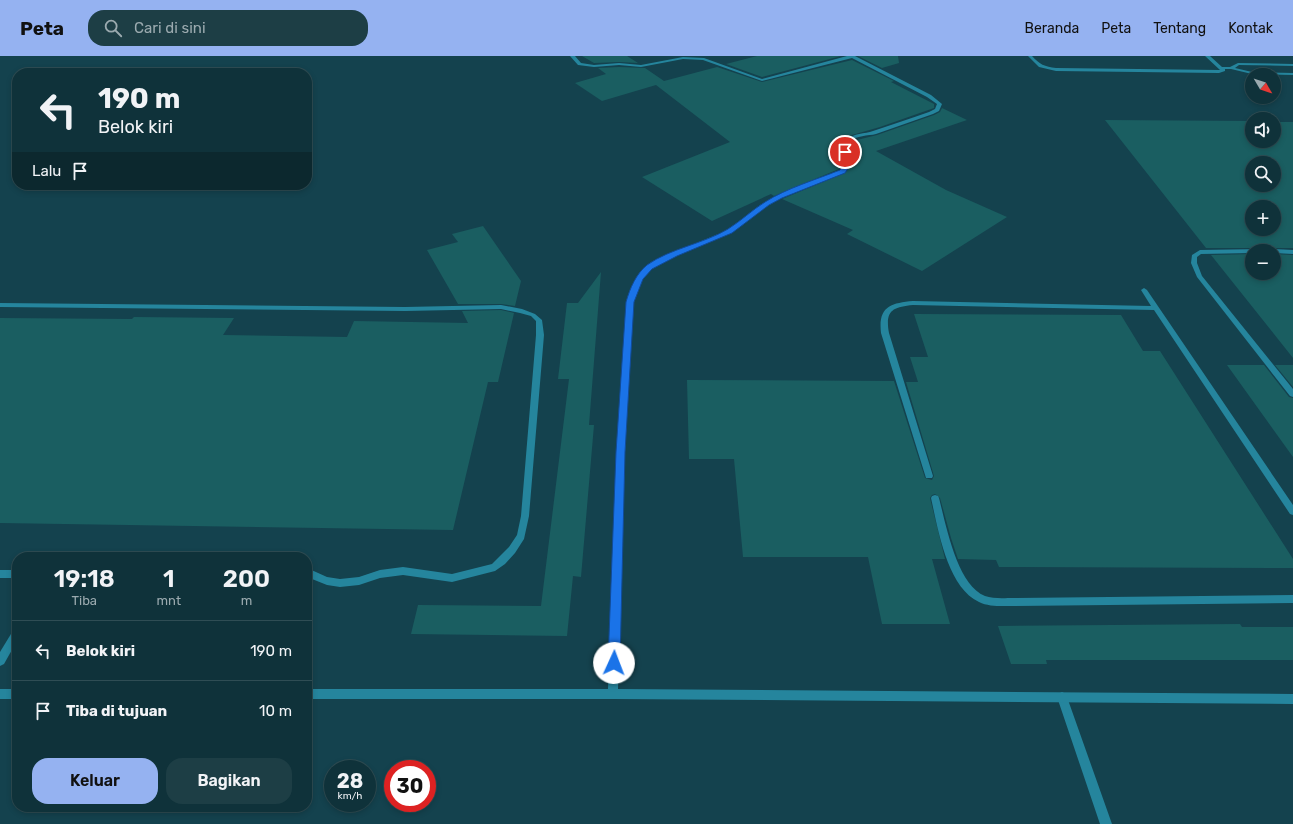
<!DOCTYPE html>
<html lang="id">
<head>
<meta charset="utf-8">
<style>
  body { margin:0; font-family:Rubik,sans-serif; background:#1d3e45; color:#f1f3f6; height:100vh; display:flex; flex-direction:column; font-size:15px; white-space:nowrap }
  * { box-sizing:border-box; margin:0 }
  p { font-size:13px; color:#9baaaf }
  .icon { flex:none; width:22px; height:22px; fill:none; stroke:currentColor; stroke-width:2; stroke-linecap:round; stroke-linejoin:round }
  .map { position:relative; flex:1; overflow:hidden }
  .side { position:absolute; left:12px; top:496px; width:300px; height:260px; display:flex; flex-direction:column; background:#0f323a; border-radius:16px; box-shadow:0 2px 6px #0003,0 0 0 1px #2f4d54 }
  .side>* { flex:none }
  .banner { position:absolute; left:12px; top:12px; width:300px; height:122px; border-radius:16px; box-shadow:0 2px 6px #0003,0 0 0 1px #2f4d54; background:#0f323a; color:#f1f3f6; overflow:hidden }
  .needle { width:26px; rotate:129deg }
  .buttons { position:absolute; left:1245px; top:12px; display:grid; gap:8px }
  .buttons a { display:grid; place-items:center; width:36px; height:36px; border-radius:50%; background:#0f323a; box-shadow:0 2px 6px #0003,0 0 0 1px #2f4d54; font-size:20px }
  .speed { position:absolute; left:324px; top:704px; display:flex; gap:8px; font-size:20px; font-weight:700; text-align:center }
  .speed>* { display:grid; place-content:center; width:52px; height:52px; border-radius:50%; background:#0f323a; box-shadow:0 2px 6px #0003,0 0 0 1px #2f4d54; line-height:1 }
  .speed small { font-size:10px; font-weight:400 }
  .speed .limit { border:6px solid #d22; background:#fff; color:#111 }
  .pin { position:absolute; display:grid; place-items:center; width:34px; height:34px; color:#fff; margin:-17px; border:2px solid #fff; border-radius:50%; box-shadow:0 1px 4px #0007 }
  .me { position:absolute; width:44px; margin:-22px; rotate:2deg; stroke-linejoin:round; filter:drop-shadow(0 0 3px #0008) }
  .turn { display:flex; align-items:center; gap:14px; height:84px; padding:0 20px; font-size:18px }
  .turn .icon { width:52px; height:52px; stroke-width:2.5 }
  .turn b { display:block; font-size:28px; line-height:34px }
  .then { display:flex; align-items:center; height:38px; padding:0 20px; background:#0003; gap:8px; font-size:15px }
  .eta { display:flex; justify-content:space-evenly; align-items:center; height:68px; text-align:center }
  .eta b { font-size:24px; font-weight:600; line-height:28px }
  .button { display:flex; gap:8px; margin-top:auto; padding:8px 20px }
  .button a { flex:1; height:46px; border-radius:16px; background:#95b2f1; color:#111; font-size:16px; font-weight:600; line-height:46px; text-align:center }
  .button a+a { background:#1d3e45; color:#f1f3f6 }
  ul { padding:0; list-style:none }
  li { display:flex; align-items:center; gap:12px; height:60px; padding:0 20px; border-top:1px solid #2f4d54 }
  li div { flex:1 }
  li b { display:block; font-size:15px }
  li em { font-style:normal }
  header { display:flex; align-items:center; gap:24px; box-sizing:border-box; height:56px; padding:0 20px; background:#95b2f1; color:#111 }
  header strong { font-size:19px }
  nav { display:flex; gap:22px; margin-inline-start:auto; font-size:14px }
  .search { width:280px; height:36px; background:#1d3e45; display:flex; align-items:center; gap:10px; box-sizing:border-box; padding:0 14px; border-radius:16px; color:#9baaaf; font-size:15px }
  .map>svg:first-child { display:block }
</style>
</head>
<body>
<header>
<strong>Peta</strong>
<div class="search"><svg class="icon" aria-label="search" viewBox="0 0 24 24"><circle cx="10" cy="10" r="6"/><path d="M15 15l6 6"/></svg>Cari di sini</div>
<nav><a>Beranda</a><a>Peta</a><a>Tentang</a><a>Kontak</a></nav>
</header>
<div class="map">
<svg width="1293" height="768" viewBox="0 0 1293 768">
  <rect width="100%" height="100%" fill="#14424e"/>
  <g fill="#1a5e61" fill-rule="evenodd">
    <path d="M582 0H627L638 7 619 6 594 7Z"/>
    <path d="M757 0H841L762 21 726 8Z"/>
    <path d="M858 0H898L899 7 882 12Z"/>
    <path d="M852 4 894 25 891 26 934 48V52L880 71 852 79 842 88 841 95 843 107 839 113 774 140 771 138 712 165 642 121 730 86 656 29 602 45 575 27 606 18 598 12 619 11 645 12 664 25 717 11 762 26Z"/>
    <path d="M942 52 967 64 876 95 946 134 1007 161 922 215 847 178 853 174 782 143 845 117 852 108 849 94 850 89 853 85 877 79 934 59 940 56Z"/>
    <path d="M1105 64 1252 65V85H1274V66H1293V192H1274L1270 195H1266L1262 192H1206ZM1252 107H1274V129H1252ZM1252 151H1274V173H1252Z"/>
    <path d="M483 170 521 225 515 250 501 248H458L427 194 458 186 452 178Z"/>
    <path d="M1252 198V217H1274V198L1293 199V302L1211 199Z"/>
    <path d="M601 216 589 369H594L581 521 573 520 567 580 411 578 418 549 541 550 569 323H558L567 247H578Z"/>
    <path d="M501 254 514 257 498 326H488L453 474 0 467V262L132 263 134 261 234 262 223 279 347 281 354 265 468 267 462 255Z"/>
    <path d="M914 258 1121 259 1143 295H1160L1293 503V512L999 511 996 504 958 503 951 482 940 442 935 438 932 439 930 442 945 503H932L950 568H882L868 501H743L734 403H689L687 324 894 325 925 422 932 424 934 420 906 326H918L910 301H928Z"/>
    <path d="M1227 309H1264L1289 341 1293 342V401Z"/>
    <path d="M1275 309H1293V331Z"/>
    <path d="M1240 568 1242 571H1293V604H1046L1047 608H1011L998 570Z"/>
  </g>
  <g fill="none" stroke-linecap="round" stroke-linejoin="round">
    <g fill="#25859d" fill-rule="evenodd">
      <path d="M1028 0H1032C1039 8 1045 11 1056 12L1220 14 1205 0H1210L1222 11H1230L1238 7 1293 8V10L1239 9 1235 12 1252 16 1293 17V19L1252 18 1231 13H1225V15L1219 17 1056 15 1039 11Z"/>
      <path d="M1262 193 1265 195H1252V197L1201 198 1197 201V207L1202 220 1293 333V341L1290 340 1197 221 1191 207 1192 199 1200 194Z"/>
      <path d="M1274 193 1293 194V198L1274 197V195H1271Z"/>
      <path d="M1144 232 1147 234 1293 449V459L1290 458 1154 254 913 249C892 251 885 255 889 277L933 420 932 422H926L881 277C878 251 890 247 913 245L1151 250 1141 234Z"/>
      <path d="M0 247 405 251 501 249 522 253 535 258 542 264 544 279 529 460 524 483 515 497 505 508 495 515 452 526 403 519 380 522 359 529 340 531 327 529 307 521V512L327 521 340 523 359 521 380 514 403 511 452 518 492 508 509 491 517 479 521 460 536 279V265L531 260 520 257 501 253 405 255 0 251Z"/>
      <path d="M935 439 938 440 939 442C946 469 957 529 985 540 993 543 1005 542 1013 542L1293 539V547L1013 550C1002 550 989 551 979 546 947 531 938 473 931 442L932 440Z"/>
      <rect x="0" y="514" width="17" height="8"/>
      <path d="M17 572V585L4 608 0 610V596L14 573Z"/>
      <path d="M1062 636 1066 638 1067 641 1112 768H1100L1057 641 1058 638Z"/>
    </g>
    <g fill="#25859d" fill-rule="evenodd">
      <path d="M570 0H575L581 7 594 9 619 7 641 9 683 1 704 2 762 23 847 0H855L931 39 942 48 939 55 933 58C914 65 895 71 876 78 868 80 856 79 850 86 845 92 849 101 851 107L844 116 781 142 769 149 732 176 677 199 652 212 643 223 633 245 625 396 618 633 1293 638V648L613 643H307V633H608L617 396 627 245 637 222 648 210 673 197 728 174 765 147 777 140 840 114 845 107C843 99 840 90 847 84 853 77 865 78 873 75 892 69 911 62 929 56L935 53 937 48 927 41 852 2 762 25 703 4 683 3 641 11 619 9 594 11 578 9Z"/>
      <rect x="0" y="633" width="17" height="10"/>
    </g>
  </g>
  <path fill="#1a73e8" stroke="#114b97" d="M845 94 848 96 851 108 845 117 782 142 769 149 732 177 677 200 652 213 643 223 634 246 625 396 620 607 618 611 614 613 610 611 608 607 616 396 626 246C630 232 636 218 647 209 671 192 703 188 728 173 741 165 752 154 765 146 787 132 815 124 840 114L845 107 842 96Z"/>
</svg>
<div class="buttons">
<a><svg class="needle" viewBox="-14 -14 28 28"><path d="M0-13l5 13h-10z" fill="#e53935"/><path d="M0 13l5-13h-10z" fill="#9baaaf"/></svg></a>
<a><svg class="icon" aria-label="sound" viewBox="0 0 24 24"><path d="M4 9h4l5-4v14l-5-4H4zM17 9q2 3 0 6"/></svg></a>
<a><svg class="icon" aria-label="search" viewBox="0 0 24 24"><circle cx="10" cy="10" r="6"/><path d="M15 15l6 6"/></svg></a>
<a>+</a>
<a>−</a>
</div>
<div class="speed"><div>28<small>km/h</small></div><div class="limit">30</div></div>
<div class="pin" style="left:845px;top:96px;background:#d93025"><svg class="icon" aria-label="arrive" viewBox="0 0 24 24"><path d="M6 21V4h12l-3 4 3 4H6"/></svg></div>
<svg class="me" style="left:614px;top:607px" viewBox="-20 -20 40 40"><circle r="19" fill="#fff"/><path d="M0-13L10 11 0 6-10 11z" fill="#1a73e8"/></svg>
<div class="banner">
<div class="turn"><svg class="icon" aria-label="left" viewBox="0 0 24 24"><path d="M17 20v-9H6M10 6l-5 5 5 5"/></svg><div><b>190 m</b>Belok kiri</div></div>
<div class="then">Lalu<svg class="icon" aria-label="arrive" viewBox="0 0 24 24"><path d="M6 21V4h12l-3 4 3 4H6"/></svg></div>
</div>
<section class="side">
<div class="eta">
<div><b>19:18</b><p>Tiba</p></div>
<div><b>1</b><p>mnt</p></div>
<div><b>200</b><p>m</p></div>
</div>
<ul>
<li><svg class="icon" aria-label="left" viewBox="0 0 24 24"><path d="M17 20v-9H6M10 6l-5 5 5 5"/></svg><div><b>Belok kiri</b></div><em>190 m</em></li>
<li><svg class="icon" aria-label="arrive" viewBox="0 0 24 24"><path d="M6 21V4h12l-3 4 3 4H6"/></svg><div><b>Tiba di tujuan</b></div><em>10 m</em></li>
</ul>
<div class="button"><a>Keluar</a><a>Bagikan</a></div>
</section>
</div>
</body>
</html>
